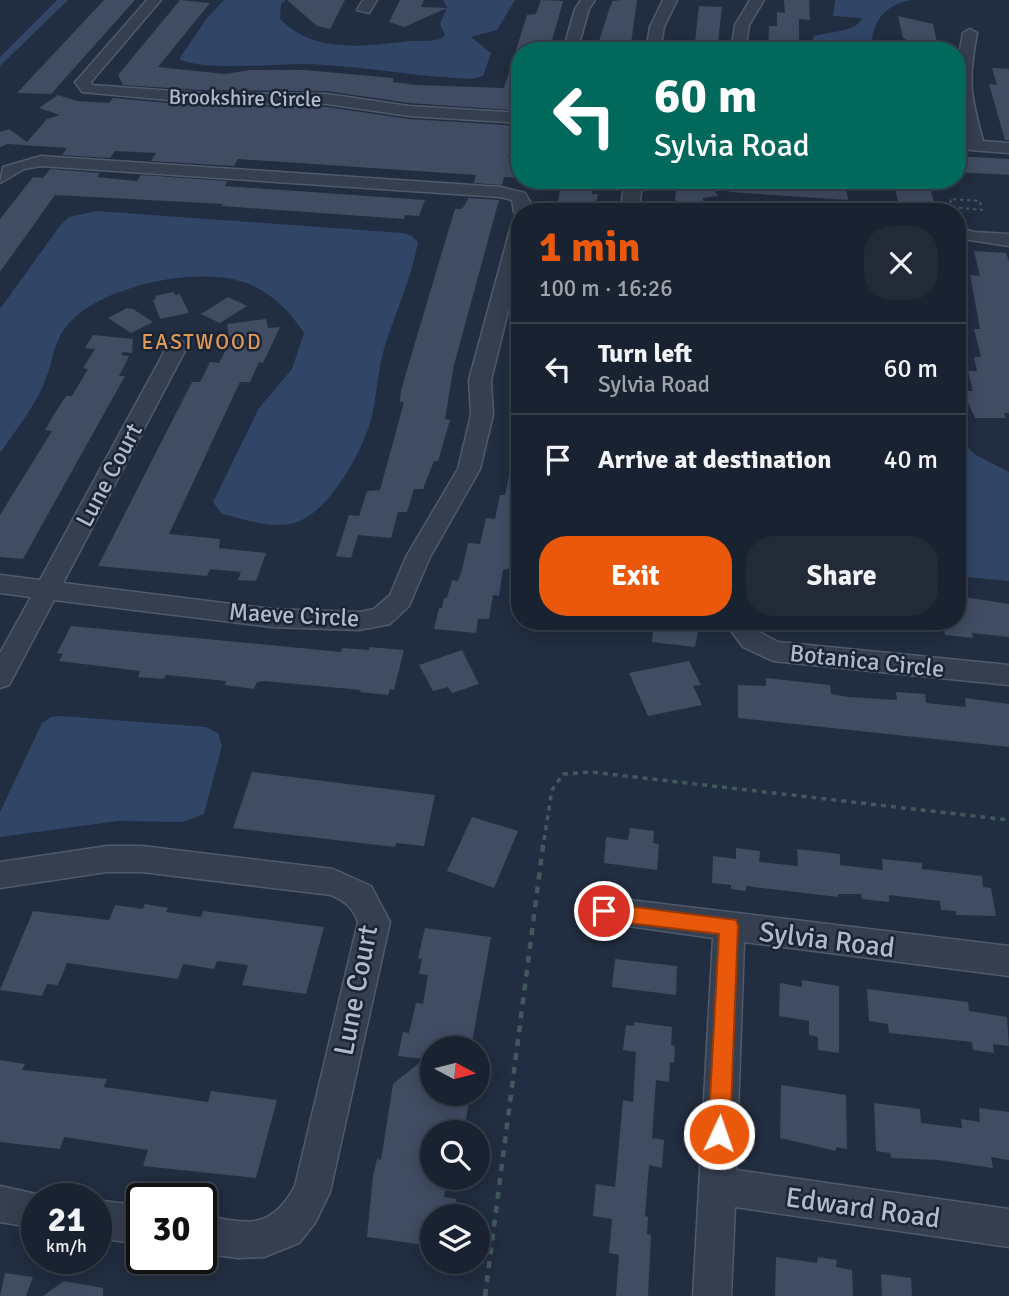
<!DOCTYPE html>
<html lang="en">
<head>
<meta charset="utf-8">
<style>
  body { margin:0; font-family:Signika,sans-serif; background:#222a38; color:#f1f3f6; height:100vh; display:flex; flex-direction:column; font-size:26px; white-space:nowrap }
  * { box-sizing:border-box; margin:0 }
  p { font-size:23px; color:#9fa4ab }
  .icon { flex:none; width:38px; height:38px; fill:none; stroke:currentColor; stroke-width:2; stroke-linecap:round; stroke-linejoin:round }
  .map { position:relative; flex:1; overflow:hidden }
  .details { position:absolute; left:511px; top:203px; width:455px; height:427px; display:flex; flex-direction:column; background:#192230; border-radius:28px; box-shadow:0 4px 18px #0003,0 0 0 2px #373f4c }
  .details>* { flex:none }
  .banner { position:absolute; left:511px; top:42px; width:455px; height:147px; border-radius:28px; box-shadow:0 4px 18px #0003,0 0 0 2px #373f4c; background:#00695c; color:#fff; overflow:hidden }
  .needle { width:46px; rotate:97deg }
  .controls { position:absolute; left:420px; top:1036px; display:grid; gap:14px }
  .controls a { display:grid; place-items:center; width:70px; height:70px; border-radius:50%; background:#192230; box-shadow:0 4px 18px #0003,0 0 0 2px #373f4c; font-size:35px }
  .speed { position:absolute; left:21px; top:1183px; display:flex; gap:14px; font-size:35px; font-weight:700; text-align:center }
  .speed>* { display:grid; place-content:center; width:91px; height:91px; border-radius:50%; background:#192230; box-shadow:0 4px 18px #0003,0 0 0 2px #373f4c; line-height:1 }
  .speed small { font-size:18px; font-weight:400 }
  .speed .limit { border:4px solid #111; border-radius:10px; background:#fff; color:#111 }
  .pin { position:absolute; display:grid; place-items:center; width:60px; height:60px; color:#fff; margin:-30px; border:4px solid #fff; border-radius:50%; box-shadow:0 2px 7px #0007 }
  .me { position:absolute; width:77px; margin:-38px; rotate:3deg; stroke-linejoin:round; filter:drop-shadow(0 0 5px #0008) }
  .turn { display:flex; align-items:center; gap:24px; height:147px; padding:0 28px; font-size:32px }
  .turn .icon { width:91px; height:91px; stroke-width:2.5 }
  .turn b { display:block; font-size:49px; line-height:60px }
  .round { display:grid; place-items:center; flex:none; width:74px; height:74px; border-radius:28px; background:#222a38 }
  .summary { display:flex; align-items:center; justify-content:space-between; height:119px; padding:0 28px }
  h1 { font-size:42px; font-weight:800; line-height:52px; color:#ea580c }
  .cta { display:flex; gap:14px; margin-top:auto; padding:14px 28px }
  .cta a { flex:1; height:80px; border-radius:28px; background:#ea580c; color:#fff; font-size:28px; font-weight:800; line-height:80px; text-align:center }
  .cta a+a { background:#222a38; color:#f1f3f6 }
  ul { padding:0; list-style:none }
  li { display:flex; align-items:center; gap:21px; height:91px; padding:0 28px; border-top:2px solid #373f4c }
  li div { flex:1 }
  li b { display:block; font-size:26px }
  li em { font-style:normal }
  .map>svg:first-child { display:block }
</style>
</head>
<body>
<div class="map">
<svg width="1009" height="1296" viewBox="0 0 1009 1296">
  <rect width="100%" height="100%" fill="#212d40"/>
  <g fill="#314567">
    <path d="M224 0H286L281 4 280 19C313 52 358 47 402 42 415 40 427 42 440 39L445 35 440 24 447 7 443 0H515L497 30 471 37 491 53 483 76 471 79C417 77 363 66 309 64 277 63 206 72 179 59L207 18Z"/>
    <path d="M835 0H912C890 3 874 17 872 40L809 51 814 36C829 31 856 33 862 18L833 16Z"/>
    <path d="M96 211 403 233 412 236 418 242C411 280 395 313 384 349 377 373 377 399 370 423 361 454 326 518 290 524 269 528 243 519 222 514L213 502 259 408 292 369 304 333C289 311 274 295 249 284 202 265 110 284 73 319 52 338 54 363 43 386 32 410 15 431 0 453V309L59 227 69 217Z"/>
    <path d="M957 438 976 455 1009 472V581L957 576Z"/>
    <path d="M61 716 206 727 218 733 222 746 204 814 182 822 118 821 0 837V812L42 723 51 717Z"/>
  </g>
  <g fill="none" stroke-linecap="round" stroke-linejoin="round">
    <path fill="#314567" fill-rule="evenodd" d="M57 0H68L0 66V57Z"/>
  </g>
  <g fill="#404c62">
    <path d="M104 0H135L51 94 17 93Z"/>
    <path d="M180 0 210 3 158 67 225 74 251 70H304L393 78V82L416 85 504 88 527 15 536 14 541 0 563 1 550 48 520 50V98L513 99 510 110 409 103 327 91 201 90 123 85 118 75Z"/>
    <path d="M287 0H345L330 29 317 26Z"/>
    <path d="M400 0H424L421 7 447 8 404 27 389 22Z"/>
    <path d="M621 0H637L630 51H596L610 7 613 1Z"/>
    <path d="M784 0H809L810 20 799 19V46L789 48V51H768L769 26H777V12L785 13Z"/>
    <path d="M699 6 722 7 717 51H694Z"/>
    <path d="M898 16 933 24 939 51H916L914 44 903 38Z"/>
    <path d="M992 68 1009 69V140H1005L989 84 997 85Z"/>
    <path d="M58 95 77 101 109 103 113 98 201 106 327 107 409 119 506 125 516 128 508 158 520 159V178L504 177 502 185 474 183 476 175 238 159 234 166 151 161 156 153 115 151 110 158 62 155 67 148 8 144 0 147V132L9 129 27 142 47 119 60 115 39 108Z"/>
    <path d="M957 156 1009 159V175L957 172Z"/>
    <path d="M50 169 100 173 97 177 126 180 137 181 141 175 227 181 225 186 425 200 419 216 405 215 404 219 221 206 223 204 55 195 0 272V219L33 177 43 178Z"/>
    <path d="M670 180H708L718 196 703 198 704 212H674L676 191Z"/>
    <path d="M730 180 845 181 848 200 729 192Z"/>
    <path d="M561 185 593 187 592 194H598L595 212 556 211Z"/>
    <path d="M895 187H930L935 206 898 202Z"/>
    <path d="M469 198 499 200 454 365 445 419 450 420 438 461H434L423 489H414L407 512H398L391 538 358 535 351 558 336 556 349 515 359 516 367 491 380 490 404 402H400L401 390 442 252 455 209H462Z"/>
    <path d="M974 251 1006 253 1009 261V413H1004L1006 418H975L963 391H973L968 371H977L974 357H981L974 329H980L970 275 980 276Z"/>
    <path d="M174 292 175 295 180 294 189 313 160 319 153 300 156 299 155 296Z"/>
    <path d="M228 297 247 306 220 323 201 314Z"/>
    <path d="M127 308 133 309 153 322 131 333 108 318Z"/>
    <path d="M266 319 268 328 280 327 263 363 259 362 250 382H240L169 534 220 539 219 548 266 553 256 581 238 580 241 572 210 569 207 576 98 566 192 382H200L210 362 219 363 230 342 227 324Z"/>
    <path d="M93 335 133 339 132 353 123 352 121 355 129 356 119 376H125L23 559 0 557V515L52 431 45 430 53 416 66 396H72L88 369 83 368 95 349 85 348Z"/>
    <path d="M513 457 520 458V544L517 543 512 568 503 570 499 596 493 595 489 619H478L476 633 434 629 439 608H442L444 598H447L452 580 458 581 462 570 468 543 480 544 486 518 495 519 500 495H505Z"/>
    <path d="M957 596 1009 604V637L972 633 973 638 945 635 943 621H957Z"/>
    <path d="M654 621H700L695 647 652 642Z"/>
    <path d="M71 626 341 652 342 648 369 650V647L404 650 394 690 390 689 388 695 360 692 361 690 264 681 257 682 254 689 225 685 226 681 166 675 164 679 138 677 140 671 59 661 63 654 57 653Z"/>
    <path d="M462 650 479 684 452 693 448 687 433 691 419 665Z"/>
    <path d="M689 661 701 685 693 686 702 705 648 716 629 673Z"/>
    <path d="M766 678 830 685 831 694 849 697 897 700 896 692 925 694 926 703 966 707 965 698 1009 704V747L738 718V685L766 686Z"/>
    <path d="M252 772 435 795 424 846 396 843 395 847 233 828Z"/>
    <path d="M472 817 518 831 494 888 447 871Z"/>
    <path d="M630 828 654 831 653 843 659 844 657 870 604 863 606 837 628 840Z"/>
    <path d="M736 848 760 851 759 862 798 866 797 849 840 854V865L883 870 882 859 922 863V869L982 876 983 887 991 888 996 916 956 915V911L941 910 940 901 889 895V902L862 899 861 894H838V897L746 886V891L731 889V885L712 883 713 856 736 859Z"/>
    <path d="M145 904 168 908 166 912 201 917 203 911 324 927 306 994 242 985 248 965 217 961 214 969 183 964 178 979 67 963 58 985 47 984 42 996 0 990 33 911 109 920 115 905 143 909Z"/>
    <path d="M425 928 491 937 471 1048H432V1094H470L464 1132H432V1178H447L444 1197 456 1199 454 1216H432V1246L367 1237 373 1176 377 1159 381 1160 393 1084 424 1059 398 1056 403 1032 409 1033 416 1003 423 1004 428 975 419 974 422 959 418 958Z"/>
    <path d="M615 959 677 966 676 995 612 987Z"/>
    <path d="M802 980 839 986V1053L818 1050V1037L809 1035V1021L779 1016 780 983 802 987Z"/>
    <path d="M867 989 968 1002 969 1011 1007 1017 1009 1046 993 1044 994 1053 973 1050 972 1042 889 1033 888 1024 869 1021Z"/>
    <path d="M634 1022 672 1027 671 1045 675 1046 674 1063 670 1062 669 1082 656 1080 652 1138 664 1140 662 1168 649 1165 645 1216 648 1217 647 1234 651 1235 648 1296H616L619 1255 609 1253 612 1219 593 1216 596 1184 615 1187 623 1100 633 1102 636 1052 623 1050 626 1025 634 1026Z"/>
    <path d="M0 1060 25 1064 22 1070 107 1079 104 1087 208 1102 211 1091 277 1100 256 1178 143 1166 148 1150 64 1137 60 1149 0 1142Z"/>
    <path d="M781 1085 846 1095 847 1149 836 1147V1151L780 1138Z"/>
    <path d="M874 1103 920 1109 921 1123 962 1128 961 1119 980 1122 979 1108 1009 1112V1160L991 1157 993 1168 938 1160 891 1158 890 1153 876 1151Z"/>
    <path d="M776 1257 817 1263 818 1257 837 1260 836 1267 852 1270 853 1296H775Z"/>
    <path d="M5 1273 33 1277 26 1296H0Z"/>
    <path d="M881 1274 911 1278 912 1296H882Z"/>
    <path d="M64 1281 103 1288V1296H43Z"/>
  </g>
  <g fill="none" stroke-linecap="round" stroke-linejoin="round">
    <g stroke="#505a6a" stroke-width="3">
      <g id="minor">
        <path d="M147 0H161L91 82 92 85 201 93 327 94 409 106 520 113V123L409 116 327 104 201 103 82 92 75 82 78 79Z"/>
        <path d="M363 0H377L369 13 357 10Z"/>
        <path d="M581 0H595L589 9 577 51H563L575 9Z"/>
        <path d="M663 0H677L664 27 660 51H646L650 27Z"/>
        <path d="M750 0H764L749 25 745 51H731L735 25Z"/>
        <path d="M970 29 977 33C968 82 970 93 983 141L1009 143V153L957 149V139L966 140C957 103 955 71 963 33Z"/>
        <path d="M41 156 501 187 525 193 533 207 532 212H520V217L514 212 512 200 500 197 41 166 24 169 0 183 3 167Z"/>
        <path d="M625 180H643L638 212H620Z"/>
        <path d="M747 207H793L802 212H738Z"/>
        <path d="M520 221V263L491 380 493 415 480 469 430 557 409 606 390 624 359 630 272 627 54 600 9 685 0 688V653L31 597 0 593V575L40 580 168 345 178 339 188 345 63 583 272 609 359 612 374 609 390 595 406 557 458 469 471 415 469 380 511 226Z"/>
        <path d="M957 227 974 232 1009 234V246L957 238Z"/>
        <path d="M724 621H752L761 633 778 642 1009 665V685L773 661 743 647Z"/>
        <path d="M107 846H142L333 869 371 886 390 922 330 1192 315 1223 299 1243 264 1257 238 1258 201 1253V1215C246 1223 270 1232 295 1186L358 922C353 908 345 901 331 895L142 872H107L0 888V862Z"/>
        <path d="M604 897 1009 946V976L744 942 736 1170 1009 1209V1247L735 1207 731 1296H693L713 938 593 921 588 911 593 901Z"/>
        <path d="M0 1186 50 1197 37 1199V1228L0 1222Z"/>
        <path d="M96 1200 142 1206V1244L96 1238Z"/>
      </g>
    </g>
    <g stroke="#41595e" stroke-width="2" stroke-dasharray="3.5 3.5" stroke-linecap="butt">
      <path d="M952 207 982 210 980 201 950 199 953 212"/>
      <path d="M850 208 896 211"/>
    </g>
    <path stroke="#41595e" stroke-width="2.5" stroke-dasharray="4.5 4.5" stroke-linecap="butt" d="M892 211H896"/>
    <path stroke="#41595e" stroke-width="3.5" stroke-dasharray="5 5" stroke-linecap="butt" d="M544 840 552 790 563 774 591 772 1009 820"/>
    <path stroke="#41595e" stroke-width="4.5" stroke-dasharray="7 7" stroke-linecap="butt" d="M485 1296 544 838"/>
    <use href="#minor" fill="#353f4f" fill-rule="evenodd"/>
  </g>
  <path fill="#ea580c" stroke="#983908" stroke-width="2" d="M604 903 736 920 738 926 730 1134 727 1141 719 1145 712 1141 708 1134 719 934 604 920 597 917 595 911 597 905Z"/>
  <g text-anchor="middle" stroke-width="5" stroke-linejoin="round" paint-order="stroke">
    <g font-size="21" fill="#b1baca" stroke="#1a2434">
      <text transform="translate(245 98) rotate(1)" y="7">Brookshire Circle</text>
    </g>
    <g font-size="21" letter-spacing="2" fill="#e09957" stroke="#1a2434">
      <text x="202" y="349">EASTWOOD</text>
    </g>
    <g font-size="24" fill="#b1baca" stroke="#1a2434">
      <text transform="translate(109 475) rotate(-62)" y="8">Lune Court</text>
      <text transform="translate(294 615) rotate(3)" y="8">Maeve Circle</text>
      <text transform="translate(867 661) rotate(6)" y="8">Botanica Circle</text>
    </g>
    <g font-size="28" fill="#b1baca" stroke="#1a2434">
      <text transform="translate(827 939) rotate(7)" y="10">Sylvia Road</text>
      <text transform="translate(355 990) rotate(-79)" y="10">Lune Court</text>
      <text transform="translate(863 1207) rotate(8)" y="10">Edward Road</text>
    </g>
  </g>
</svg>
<div class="controls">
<a><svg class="needle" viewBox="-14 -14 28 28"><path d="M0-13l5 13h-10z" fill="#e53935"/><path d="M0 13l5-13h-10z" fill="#9fa4ab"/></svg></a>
<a><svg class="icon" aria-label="search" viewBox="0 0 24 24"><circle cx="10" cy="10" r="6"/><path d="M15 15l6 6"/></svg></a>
<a><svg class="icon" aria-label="layers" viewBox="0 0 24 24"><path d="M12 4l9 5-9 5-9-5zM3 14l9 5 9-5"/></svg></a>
</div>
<div class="speed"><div>21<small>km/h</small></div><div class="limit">30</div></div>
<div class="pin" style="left:604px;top:911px;background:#d93025"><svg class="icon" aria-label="arrive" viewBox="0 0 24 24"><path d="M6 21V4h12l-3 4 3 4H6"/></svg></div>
<svg class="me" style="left:719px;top:1134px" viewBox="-20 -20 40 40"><circle r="17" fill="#ea580c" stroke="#fff" stroke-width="3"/><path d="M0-11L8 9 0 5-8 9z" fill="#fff"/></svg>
<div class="banner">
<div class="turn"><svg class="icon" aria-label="left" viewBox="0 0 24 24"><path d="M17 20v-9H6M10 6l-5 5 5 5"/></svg><div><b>60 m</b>Sylvia Road</div></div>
</div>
<section class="details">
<div class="summary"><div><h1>1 min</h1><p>100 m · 16:26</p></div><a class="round"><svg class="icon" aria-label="close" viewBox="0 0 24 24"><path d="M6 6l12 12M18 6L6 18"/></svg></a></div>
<ul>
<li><svg class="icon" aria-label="left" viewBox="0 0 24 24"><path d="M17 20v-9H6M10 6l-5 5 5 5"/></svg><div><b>Turn left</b><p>Sylvia Road</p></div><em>60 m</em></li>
<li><svg class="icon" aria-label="arrive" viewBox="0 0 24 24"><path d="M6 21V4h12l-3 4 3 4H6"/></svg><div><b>Arrive at destination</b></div><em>40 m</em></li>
</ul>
<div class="cta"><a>Exit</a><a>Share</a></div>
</section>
</div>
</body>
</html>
